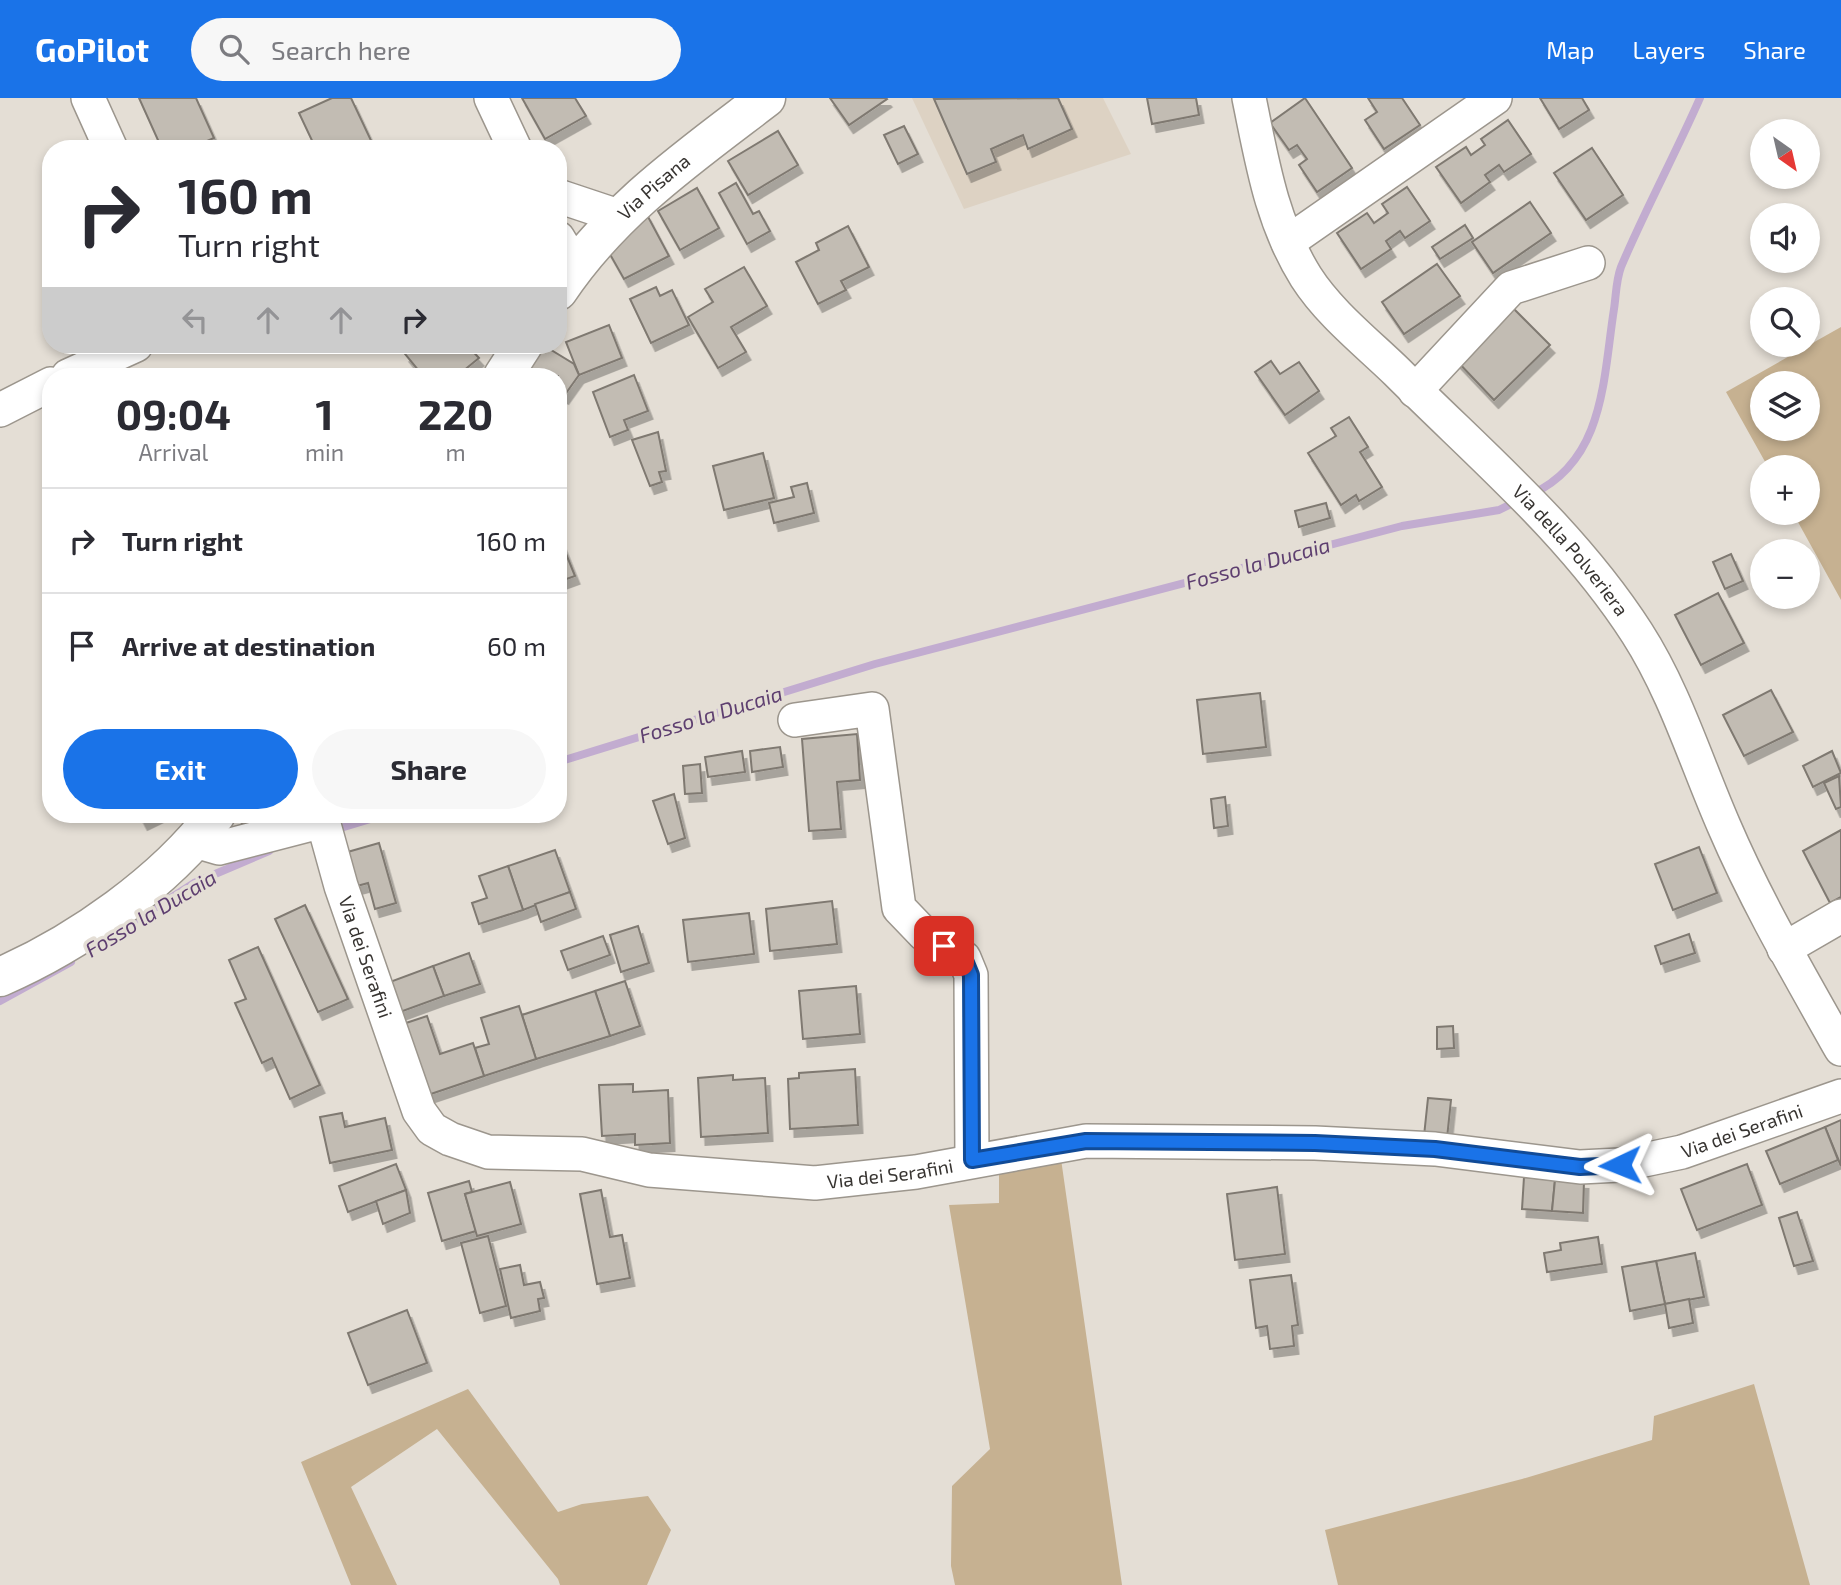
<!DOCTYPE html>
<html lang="en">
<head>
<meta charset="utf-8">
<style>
  body { margin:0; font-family:"Exo 2",sans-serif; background:#f7f7f7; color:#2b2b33; height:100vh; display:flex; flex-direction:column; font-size:26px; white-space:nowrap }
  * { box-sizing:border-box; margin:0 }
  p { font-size:23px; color:#7c7c81 }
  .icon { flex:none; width:38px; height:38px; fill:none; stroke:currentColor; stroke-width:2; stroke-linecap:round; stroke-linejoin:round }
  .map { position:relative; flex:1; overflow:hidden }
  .drawer { position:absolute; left:42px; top:270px; width:525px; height:455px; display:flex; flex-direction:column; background:#fff; border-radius:28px; box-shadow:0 4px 10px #0003 }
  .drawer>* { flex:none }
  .hud { position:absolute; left:42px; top:42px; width:525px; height:214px; border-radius:28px; box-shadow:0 4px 10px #0003; background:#fff; color:#2b2b33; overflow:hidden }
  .needle { width:46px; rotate:146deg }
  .controls { position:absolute; left:1750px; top:21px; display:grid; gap:14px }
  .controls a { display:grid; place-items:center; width:70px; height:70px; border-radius:50%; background:#fff; box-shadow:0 4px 10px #0003; font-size:35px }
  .pin { position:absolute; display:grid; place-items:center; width:60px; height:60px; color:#fff; margin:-30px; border-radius:14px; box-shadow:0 4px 10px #0006 }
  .me { position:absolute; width:77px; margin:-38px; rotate:268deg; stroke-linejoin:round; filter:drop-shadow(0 0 5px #0008) }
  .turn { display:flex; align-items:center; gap:24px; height:147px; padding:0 21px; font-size:32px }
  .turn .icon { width:91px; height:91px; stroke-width:2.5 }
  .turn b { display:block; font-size:49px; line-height:60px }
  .lanes { display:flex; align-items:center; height:66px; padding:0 21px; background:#0003; justify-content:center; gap:35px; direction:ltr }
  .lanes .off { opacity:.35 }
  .eta { display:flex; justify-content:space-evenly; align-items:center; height:119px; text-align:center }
  .eta b { font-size:42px; font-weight:700; line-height:49px }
  .button { display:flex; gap:14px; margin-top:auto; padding:14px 21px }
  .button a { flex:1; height:80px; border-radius:42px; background:#1a73e8; color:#fff; font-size:28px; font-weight:700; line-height:80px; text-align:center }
  .button a+a { background:#f7f7f7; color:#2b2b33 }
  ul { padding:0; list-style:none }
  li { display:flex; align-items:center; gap:21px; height:105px; padding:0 21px; border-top:2px solid #e1e1e2 }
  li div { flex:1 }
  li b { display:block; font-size:26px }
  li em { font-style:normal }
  header { display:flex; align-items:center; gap:42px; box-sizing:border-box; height:98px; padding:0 35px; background:#1a73e8; color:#fff }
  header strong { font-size:33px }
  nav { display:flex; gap:38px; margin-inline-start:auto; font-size:24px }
  .search { width:490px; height:63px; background:#f7f7f7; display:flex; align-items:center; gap:18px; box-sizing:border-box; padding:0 24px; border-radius:38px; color:#7c7c81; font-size:26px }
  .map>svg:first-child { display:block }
</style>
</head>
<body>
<header>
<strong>GoPilot</strong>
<div class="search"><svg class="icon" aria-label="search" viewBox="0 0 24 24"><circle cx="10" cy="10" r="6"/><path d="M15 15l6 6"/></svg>Search here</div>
<nav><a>Map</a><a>Layers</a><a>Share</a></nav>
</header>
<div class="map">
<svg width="1841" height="1487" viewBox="0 0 1841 1487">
  <defs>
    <filter id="shadow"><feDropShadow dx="4.5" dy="8" stdDeviation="0" flood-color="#0004"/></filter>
  </defs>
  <rect width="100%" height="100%" fill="#e4ded5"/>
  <path fill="#ddd2c3" d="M912 0H1103L1131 56 964 111Z"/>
  <g fill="#c6b191" fill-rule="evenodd">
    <path d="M1841 229V502L1793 415H1808V369H1768L1726 294ZM1762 285H1808V331H1762Z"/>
    <path d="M1060 1054 1122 1487H955L951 1468 952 1388 990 1351 949 1107 999 1105V1064Z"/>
    <path d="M1754 1286 1810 1487H1338L1325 1432 1522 1381 1652 1342 1654 1318Z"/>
    <path d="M468 1291 558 1414 582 1406 648 1398 671 1432 647 1487H560L558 1481 437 1331 351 1389 397 1487H351L301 1364Z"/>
  </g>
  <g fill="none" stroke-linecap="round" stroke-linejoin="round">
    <g stroke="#c2acd0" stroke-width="8">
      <path d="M1532 396C1605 362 1603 281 1614 211 1616 198 1616 182 1621 169 1645 112 1675 57 1700 0"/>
      <path d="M558 664 875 566 1402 428 1499 412 1517 403"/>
      <path d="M334 732 387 716"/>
      <path d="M114 836 194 785 269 753"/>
      <path d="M0 903 71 864"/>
    </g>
  </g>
  <g fill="#c2bcb3" stroke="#7f7971" stroke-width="2" filter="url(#shadow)">
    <path d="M139 0H196L214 40 189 51H162Z"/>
    <path d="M332 0H351L375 51H316L299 15Z"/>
    <path d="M522 0H575L586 18 545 41Z"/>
    <path d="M830 0H886L887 1 849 27Z"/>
    <path d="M1058 0 1072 31 1028 51 1023 37 991 51 996 64 967 76 934 1Z"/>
    <path d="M1147 0H1196L1199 17 1152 26Z"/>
    <path d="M1305 0 1352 70 1317 94 1299 67 1307 61 1297 47 1289 52 1270 25Z"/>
    <path d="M1368 0H1402L1420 27 1384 51 1365 22 1377 14Z"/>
    <path d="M1540 0H1582L1589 12 1559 31Z"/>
    <path d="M1508 22 1531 56 1504 74 1499 67 1485 77 1490 84 1461 105 1436 69 1466 49 1471 57 1485 47 1481 41Z"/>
    <path d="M904 28 918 56 898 66 884 37Z"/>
    <path d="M778 33 798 67 748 97 728 63Z"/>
    <path d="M1592 50 1623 97 1586 122 1554 75Z"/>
    <path d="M736 85 753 116 759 113 770 133 747 146 719 95Z"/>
    <path d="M1407 89 1430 123 1405 140 1400 133 1386 143 1391 151 1361 171 1337 135 1367 115 1374 125 1388 115 1382 106Z"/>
    <path d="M697 90 719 130 680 152 658 113Z"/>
    <path d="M1530 104 1551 135 1493 175 1472 144Z"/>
    <path d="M646 115 669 158 624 181 607 151Z"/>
    <path d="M1465 127 1473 140 1440 161 1432 149Z"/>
    <path d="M848 128 869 169 841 183 846 192 818 206 796 164 819 152 816 145Z"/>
    <path d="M1437 166 1460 198 1404 236 1382 204Z"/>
    <path d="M744 169 767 208 731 229 746 254 718 270 688 219 713 204 705 191Z"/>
    <path d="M656 189 660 198 672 192 689 227 651 245 630 201Z"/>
    <path d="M1510 207 1550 247 1494 302 1455 261Z"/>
    <path d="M609 227 622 260 579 277 566 244Z"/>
    <path d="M416 247H467L479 260 457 278H423L405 256Z"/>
    <path d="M543 247 574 266 579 277 564 298 558 294V278H521Z"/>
    <path d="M1271 263 1280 276 1299 264 1319 293 1285 317 1255 274Z"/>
    <path d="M634 277 648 313 624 322 628 332 610 339 593 294Z"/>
    <path d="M1349 319 1368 349 1360 354 1382 389 1359 403 1356 397 1341 407 1308 355 1336 338 1331 330Z"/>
    <path d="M658 334 666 373 659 374 662 384 650 388 632 342Z"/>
    <path d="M763 355 774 400 724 412 713 368Z"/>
    <path d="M807 385 814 415 774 425 769 405 794 399 791 389Z"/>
    <path d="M1326 405 1330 420 1299 429 1295 413Z"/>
    <path d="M558 436 575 478 558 484Z"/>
    <path d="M1731 456 1743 483 1725 491 1713 464Z"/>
    <path d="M1718 495 1744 545 1701 567 1675 517Z"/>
    <path d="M1771 592 1793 634 1744 658 1723 617Z"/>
    <path d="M1260 595 1266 649 1203 656 1197 602Z"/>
    <path d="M857 636 860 682 837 684 841 731 809 733 802 641Z"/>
    <path d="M780 649 783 669 752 674 750 653Z"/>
    <path d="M742 653 745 674 708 679 705 659Z"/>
    <path d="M1832 653 1841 675 1813 689 1803 668Z"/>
    <path d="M700 666 702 695 685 696 683 668Z"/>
    <path d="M1839 678 1841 709 1836 711 1824 685Z"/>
    <path d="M674 696 685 740 668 746 653 703Z"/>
    <path d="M1225 699 1228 728 1214 730 1211 701Z"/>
    <path d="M139 716H159L143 724Z"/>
    <path d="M240 716H253L259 720 251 731 236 721Z"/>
    <path d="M1841 732V799L1830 805 1803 753Z"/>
    <path d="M379 745 396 805 375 811 368 785 346 791 337 757Z"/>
    <path d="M1699 749 1717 795 1673 812 1655 766Z"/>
    <path d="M555 752 570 794 523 812 508 768Z"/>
    <path d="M508 768 523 812 479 826 472 805 487 800 479 778Z"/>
    <path d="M570 794 576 811 541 824 535 806Z"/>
    <path d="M832 803 837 846 770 853 766 811Z"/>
    <path d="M305 807 348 901 318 914 275 821Z"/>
    <path d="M749 815 754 856 688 864 683 822Z"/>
    <path d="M638 828 649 865 621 874 610 837Z"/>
    <path d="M1689 836 1695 855 1661 866 1655 848Z"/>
    <path d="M603 838 610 857 568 872 561 853Z"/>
    <path d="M258 849 320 987 290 1001 272 960 262 965 235 905 246 901 229 862Z"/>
    <path d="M469 855 480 886 444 898 433 868Z"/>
    <path d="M433 868 444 898 389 918 379 888Z"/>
    <path d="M625 883 640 928 610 938 595 893Z"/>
    <path d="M856 888 860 936 803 941 799 893Z"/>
    <path d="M595 893 610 938 536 961 522 917Z"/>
    <path d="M519 908 536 961 484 978 475 950 489 946 481 920Z"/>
    <path d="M427 918 440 956 473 945 484 978 419 1000 394 929Z"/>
    <path d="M1453 928 1454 950 1437 951V929Z"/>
    <path d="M855 971 858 1027 790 1031 788 981 799 980V975Z"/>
    <path d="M733 977V982L765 980 768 1035 701 1039 698 980Z"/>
    <path d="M633 986V994L668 992 670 1045 635 1047V1036L602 1038 599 987Z"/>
    <path d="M1428 1000 1451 1002 1447 1040 1424 1038Z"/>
    <path d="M342 1015 345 1029 385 1020 392 1052 330 1065 320 1019Z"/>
    <path d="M1841 1022V1068L1825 1029Z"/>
    <path d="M1825 1029 1838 1062 1780 1086 1766 1053Z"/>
    <path d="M396 1066 406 1092 348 1114 339 1088Z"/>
    <path d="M1747 1066 1762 1107 1697 1132 1681 1091Z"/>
    <path d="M1524 1079 1555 1082 1552 1113 1522 1111Z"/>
    <path d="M1555 1082 1584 1083 1583 1115 1552 1113Z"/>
    <path d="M469 1083 472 1094 465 1096 476 1133 442 1143 428 1095Z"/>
    <path d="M510 1084 521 1126 477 1138 465 1096Z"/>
    <path d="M1277 1089 1285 1156 1235 1162 1227 1096Z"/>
    <path d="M406 1092 410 1115 383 1126 376 1103Z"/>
    <path d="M601 1092 610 1139 622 1137 630 1180 597 1186 580 1096Z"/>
    <path d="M1797 1114 1813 1163 1794 1168 1779 1120Z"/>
    <path d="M488 1138 506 1208 480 1215 461 1145Z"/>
    <path d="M1598 1139 1602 1166 1547 1174 1544 1155 1561 1152 1560 1145Z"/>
    <path d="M1695 1155 1704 1199 1665 1206 1656 1163Z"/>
    <path d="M1656 1163 1665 1206 1630 1213 1622 1169Z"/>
    <path d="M520 1167 524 1187 540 1184 544 1200 538 1201 540 1213 511 1220 500 1171Z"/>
    <path d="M1291 1177 1298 1227 1292 1228 1294 1248 1270 1251 1267 1228 1256 1230 1250 1182Z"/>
    <path d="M1689 1201 1693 1225 1669 1230 1665 1206Z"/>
    <path d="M407 1212 427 1265 368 1287 348 1235Z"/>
  </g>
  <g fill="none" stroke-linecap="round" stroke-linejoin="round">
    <g stroke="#9c968d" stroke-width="36">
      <g id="minor">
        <path d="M88 0 111 51"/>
        <path d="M491 0 515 51"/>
        <path id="s1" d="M1249 0C1262 63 1271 123 1306 179 1329 215 1366 244 1397 274 1481 358 1572 434 1637 535 1675 594 1696 664 1724 728 1757 805 1800 878 1841 951"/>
        <path d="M558 98 618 118"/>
        <path d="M558 140 575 168"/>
        <path d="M1288 144 1495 0"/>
        <path d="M68 278 136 247"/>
        <path d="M1415 293 1511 190 1588 165"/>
        <path d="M0 312 51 286"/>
        <path d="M795 622 872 611 899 810 924 836 964 860 971 877 972 1062"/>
        <path id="s2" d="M195 743 219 750 323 723 341 788 419 1013 432 1031 450 1041 488 1054 582 1056 649 1072 815 1085 916 1074 1086 1043 1315 1045 1435 1051 1580 1069 1620 1067 1682 1054 1841 998"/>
        <path d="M1784 851 1841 818"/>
      </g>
    </g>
    <g stroke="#9c968d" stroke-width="41">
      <g id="major">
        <path id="s3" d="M558 193C612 112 690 58 766 0"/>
        <path d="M503 278 523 247"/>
        <path d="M0 879C78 845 165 784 216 716"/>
      </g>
    </g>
    <use href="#minor" stroke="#fff" stroke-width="33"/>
    <use href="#major" stroke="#fff" stroke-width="38"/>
  </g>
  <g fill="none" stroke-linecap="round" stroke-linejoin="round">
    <g stroke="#114b97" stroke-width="18">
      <path id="route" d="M944 848 964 860 971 877 972 1062 1086 1043 1315 1045 1435 1051 1580 1069 1620 1067"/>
    </g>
    <use href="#route" stroke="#1a73e8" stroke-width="12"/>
  </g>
  <g text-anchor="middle" stroke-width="7" stroke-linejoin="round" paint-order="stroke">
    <g font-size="19" fill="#373431" stroke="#e4ded5">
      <text dy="7" stroke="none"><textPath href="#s3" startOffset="142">Via Pisana</textPath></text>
      <text dy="7" stroke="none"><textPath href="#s1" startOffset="570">Via della Polveriera</textPath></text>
      <text dy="7" stroke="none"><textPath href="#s2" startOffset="275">Via dei Serafini</textPath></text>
      <text dy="7" stroke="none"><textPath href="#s2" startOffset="1787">Via dei Serafini</textPath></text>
      <text dy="7" stroke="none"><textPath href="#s2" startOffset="926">Via dei Serafini</textPath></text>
    </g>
    <g font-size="21" font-style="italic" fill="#5e3f70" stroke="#e4ded5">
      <text transform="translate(1258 466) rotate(-15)" y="7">Fosso la Ducaia</text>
      <text transform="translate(711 617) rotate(-17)" y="7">Fosso la Ducaia</text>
      <text transform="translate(151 816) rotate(-31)" y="7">Fosso la Ducaia</text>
    </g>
  </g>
</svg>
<div class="controls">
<a><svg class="needle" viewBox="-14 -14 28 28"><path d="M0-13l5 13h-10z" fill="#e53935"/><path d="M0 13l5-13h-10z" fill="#7c7c81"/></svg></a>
<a><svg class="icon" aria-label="sound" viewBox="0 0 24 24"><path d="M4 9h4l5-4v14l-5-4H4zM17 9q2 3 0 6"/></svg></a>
<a><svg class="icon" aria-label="search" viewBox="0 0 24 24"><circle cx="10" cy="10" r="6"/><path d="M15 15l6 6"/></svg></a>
<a><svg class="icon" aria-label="layers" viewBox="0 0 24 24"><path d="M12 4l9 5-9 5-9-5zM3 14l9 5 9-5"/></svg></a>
<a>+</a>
<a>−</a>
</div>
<div class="pin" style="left:944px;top:848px;background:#d93025"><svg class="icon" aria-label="arrive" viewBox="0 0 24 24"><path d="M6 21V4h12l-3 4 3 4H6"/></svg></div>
<svg class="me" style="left:1620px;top:1067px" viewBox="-20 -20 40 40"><path d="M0-17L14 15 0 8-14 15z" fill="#1a73e8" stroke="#fff" stroke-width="4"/></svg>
<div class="hud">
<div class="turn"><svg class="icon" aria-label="right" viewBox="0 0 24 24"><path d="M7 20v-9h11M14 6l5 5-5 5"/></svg><div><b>160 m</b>Turn right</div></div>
<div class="lanes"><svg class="icon off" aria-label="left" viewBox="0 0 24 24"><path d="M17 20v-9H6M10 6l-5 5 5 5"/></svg><svg class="icon off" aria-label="ahead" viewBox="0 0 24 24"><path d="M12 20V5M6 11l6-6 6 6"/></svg><svg class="icon off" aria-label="ahead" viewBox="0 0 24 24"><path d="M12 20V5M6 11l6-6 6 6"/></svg><svg class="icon" aria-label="right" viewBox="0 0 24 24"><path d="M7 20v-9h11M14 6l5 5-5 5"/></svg></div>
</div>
<section class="drawer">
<div class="eta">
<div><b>09:04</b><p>Arrival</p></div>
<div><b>1</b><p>min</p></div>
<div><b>220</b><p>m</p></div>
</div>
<ul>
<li><svg class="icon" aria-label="right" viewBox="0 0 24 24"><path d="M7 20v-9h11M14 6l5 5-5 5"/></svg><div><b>Turn right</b></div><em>160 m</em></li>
<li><svg class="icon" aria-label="arrive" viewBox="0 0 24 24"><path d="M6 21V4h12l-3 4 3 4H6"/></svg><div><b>Arrive at destination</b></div><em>60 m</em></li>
</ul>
<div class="button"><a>Exit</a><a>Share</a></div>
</section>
</div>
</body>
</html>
